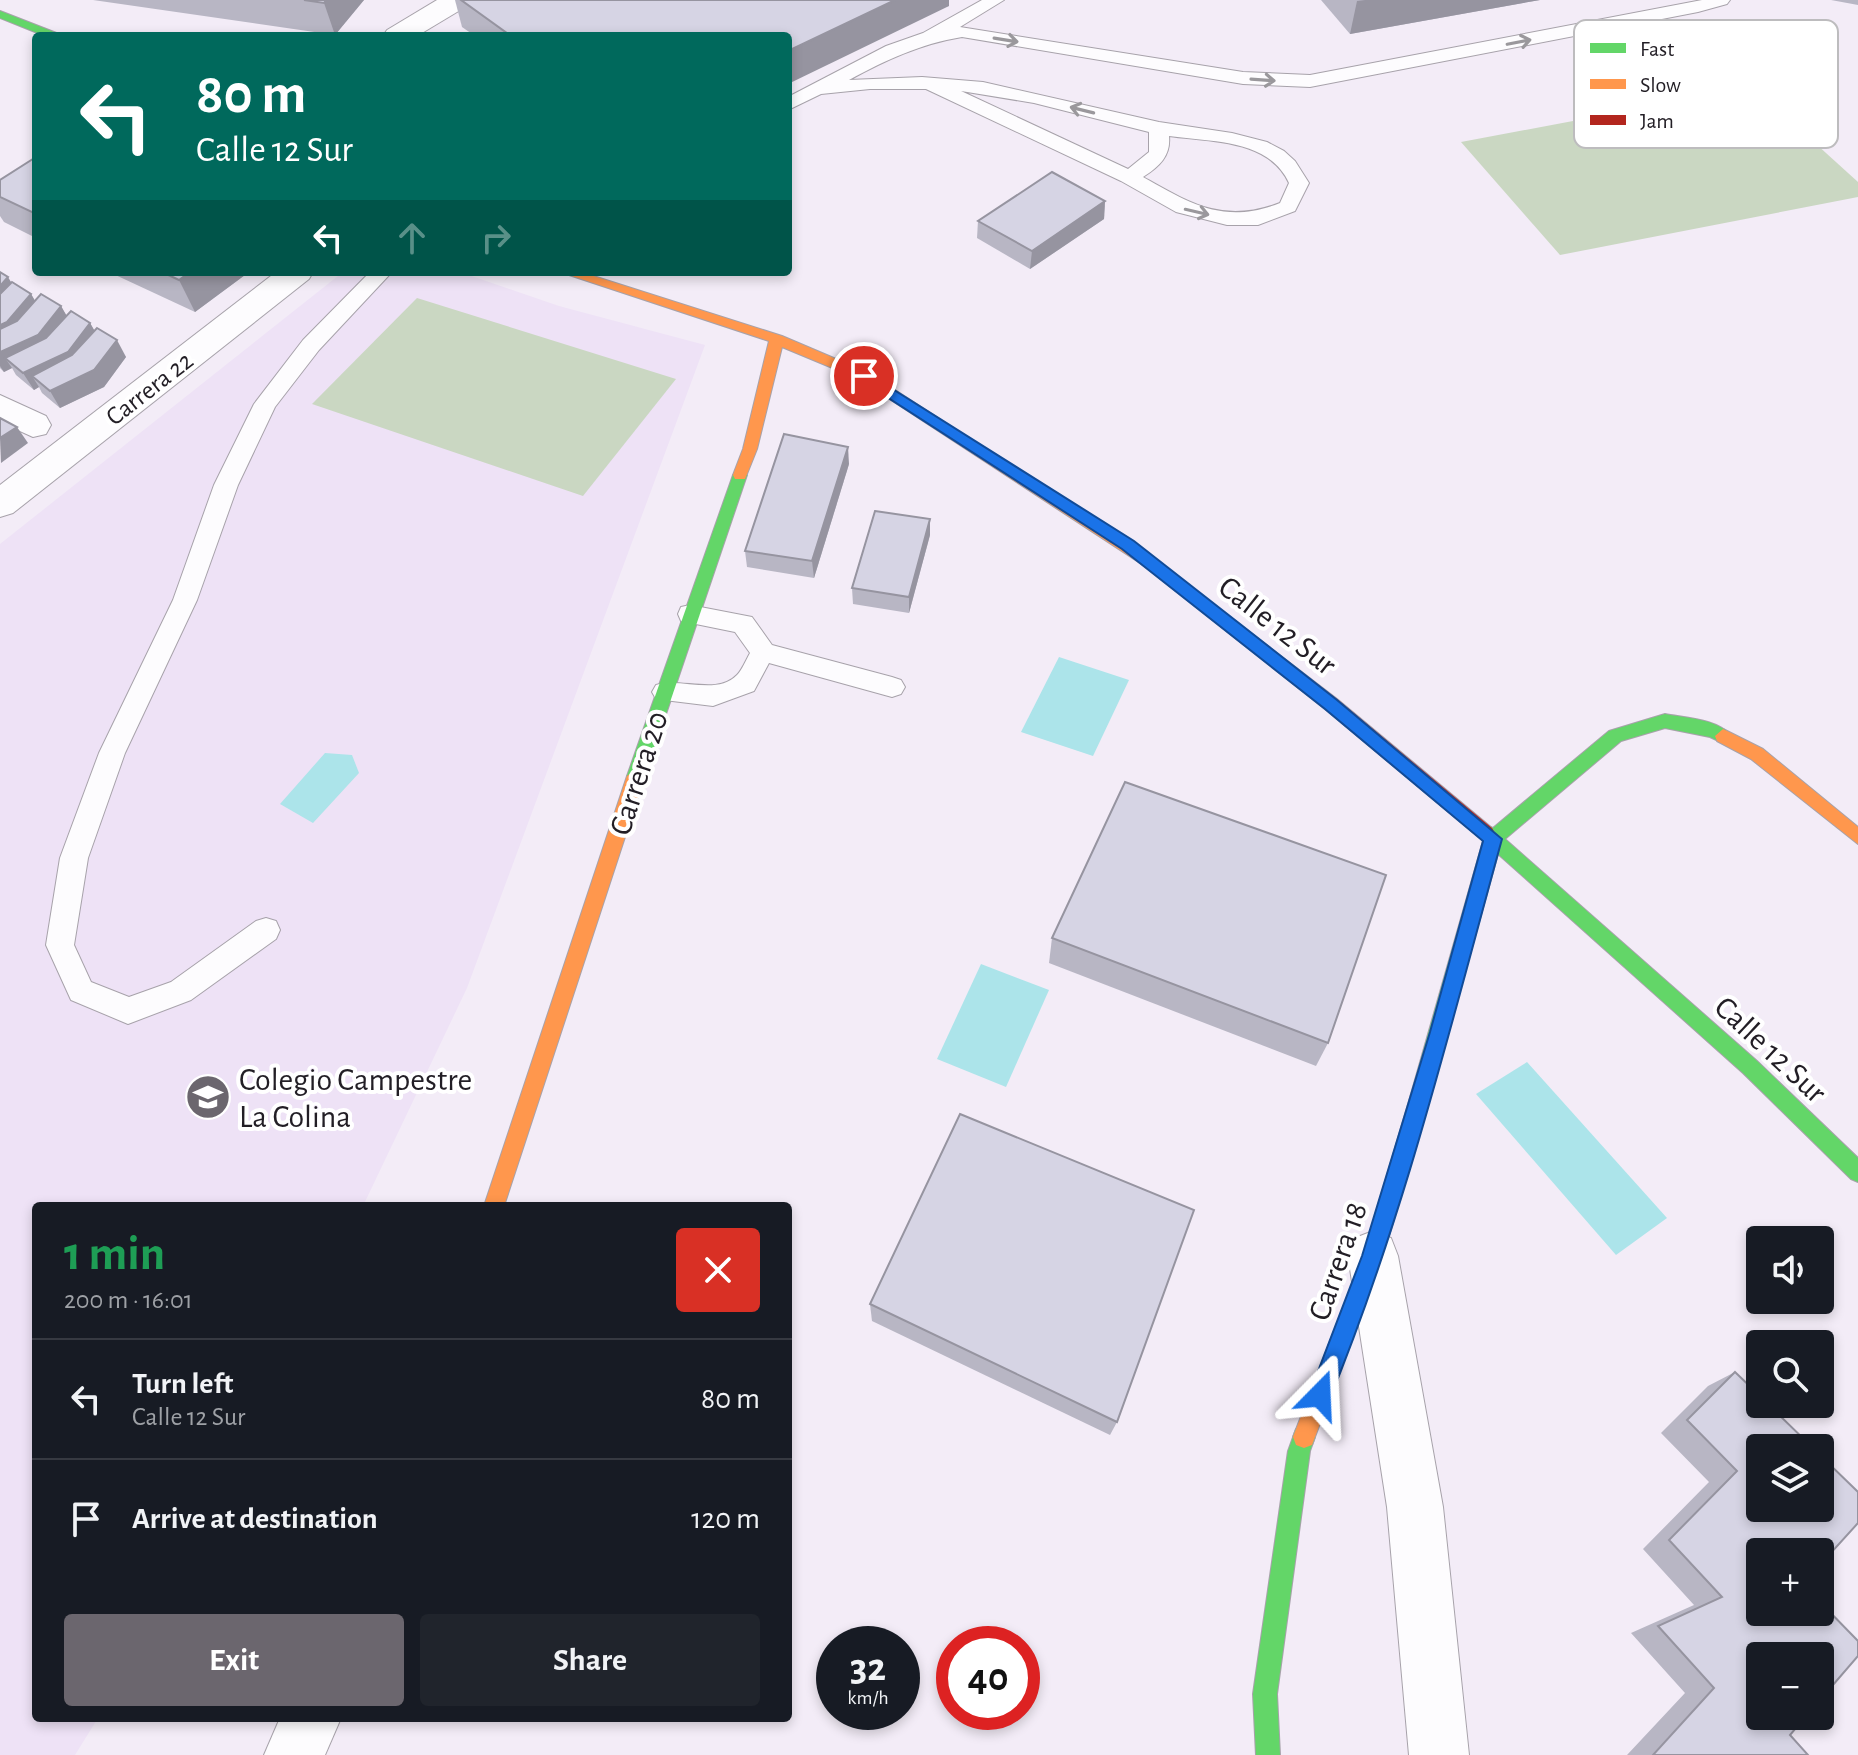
<!DOCTYPE html>
<html lang="en">
<head>
<meta charset="utf-8">
<style>
  body { margin:0; font-family:"Alegreya Sans",sans-serif; background:#20242c; color:#f1f3f6; height:100vh; display:flex; flex-direction:column; font-size:30px; white-space:nowrap }
  * { box-sizing:border-box; margin:0 }
  p { font-size:26px; color:#9ea1a6 }
  .icon { flex:none; width:44px; height:44px; fill:none; stroke:currentColor; stroke-width:2; stroke-linecap:round; stroke-linejoin:round }
  .map { position:relative; flex:1; overflow:hidden }
  .panel { position:absolute; left:32px; top:1202px; width:760px; height:520px; display:flex; flex-direction:column; background:#171b24; border-radius:8px; box-shadow:0 4px 12px #0003 }
  .panel>* { flex:none }
  .top-card { position:absolute; left:32px; top:32px; width:760px; height:244px; border-radius:8px; box-shadow:0 4px 12px #0003; background:#00695c; color:#fff; overflow:hidden }
  .tools { position:absolute; left:1746px; top:1226px; display:grid; gap:16px }
  .tools a { display:grid; place-items:center; width:88px; height:88px; border-radius:8px; background:#171b24; box-shadow:0 4px 12px #0003; font-size:40px }
  .speed { position:absolute; left:816px; top:1626px; display:flex; gap:16px; font-size:40px; font-weight:700; text-align:center }
  .speed>* { display:grid; place-content:center; width:104px; height:104px; border-radius:50%; background:#171b24; box-shadow:0 4px 12px #0003; line-height:1 }
  .speed small { font-size:20px; font-weight:400 }
  .speed .limit { border:12px solid #d22; background:#fff; color:#111 }
  .pin { position:absolute; display:grid; place-items:center; width:68px; height:68px; color:#fff; margin:-34px; border:4px solid #fff; border-radius:50%; box-shadow:0 2px 8px #0007 }
  .me { position:absolute; width:88px; margin:-44px; rotate:21deg; stroke-linejoin:round; filter:drop-shadow(0 0 6px #0008) }
  .turn { display:flex; align-items:center; gap:28px; height:168px; padding:0 32px; font-size:36px }
  .turn .icon { width:104px; height:104px; stroke-width:2.5 }
  .turn b { display:block; font-size:56px; line-height:68px }
  .lanes { display:flex; align-items:center; height:76px; padding:0 32px; background:#0003; justify-content:center; gap:40px; direction:ltr }
  .lanes .off { opacity:.35 }
  .round { display:grid; place-items:center; flex:none; width:84px; height:84px; border-radius:8px; background:#20242c }
  .summary { display:flex; align-items:center; justify-content:space-between; height:136px; padding:0 32px }
  h1 { font-size:48px; font-weight:600; line-height:60px; color:#1e9e55 }
  .action { display:flex; gap:16px; margin-top:auto; padding:16px 32px }
  .action a { flex:1; height:92px; border-radius:8px; background:#6b666e; color:#fff; font-size:32px; font-weight:600; line-height:92px; text-align:center }
  .action a+a { background:#20242c; color:#f1f3f6 }
  ul { padding:0; list-style:none }
  li { display:flex; align-items:center; gap:24px; height:120px; padding:0 32px; border-top:2px solid #363941 }
  li div { flex:1 }
  li b { display:block; font-size:30px }
  li em { font-style:normal }
  .map>svg:first-child { display:block }
</style>
</head>
<body>
<div class="map">
<svg width="1858" height="1755" viewBox="0 0 1858 1755">
  <rect width="100%" height="100%" fill="#f3ecf7"/>
  <path fill="#eee2f6" d="M343 272H460L559 306 705 345 467 988 363 1206H36V1718H98L75 1755H0V544Z"/>
  <g fill="#cad7c2">
    <path d="M1753 87 1858 182V197L1560 255 1461 142Z"/>
    <path d="M417 298 676 379 583 496 312 404Z"/>
  </g>
  <g fill="#ace4ea">
    <path d="M1059 657 1129 680 1093 756 1021 732Z"/>
    <path d="M325 753 352 755 359 773 313 823 280 804Z"/>
    <path d="M981 964 1049 990 1006 1087 937 1059Z"/>
    <path d="M1527 1062 1667 1218 1616 1255 1476 1094Z"/>
  </g>
  <g fill="none" stroke-linecap="round" stroke-linejoin="round">
    <g stroke="#a7a2aa" stroke-width="2">
      <g id="lane">
        <path d="M982 0H1004L960 27 1243 72 1310 75 1702 0H1730L1727 4 1698 12 1310 87 1243 84 962 37C920 44 886 60 849 80L922 77 983 82 1159 122 1232 133 1267 142 1284 151 1295 161 1309 183 1295 211 1258 225H1227L1176 212 1121 181 926 89H870L821 94 788 110V97L886 46 923 33ZM961 91 1034 103 1149 132V152L1128 169ZM1169 136C1211 142 1269 139 1289 183L1280 203C1224 225 1191 204 1143 177 1159 167 1171 156 1169 136Z"/>
        <path d="M370 272H392L319 350 275 407 238 485 197 600 125 753 88 858 74 945 91 982 129 997 171 982 256 921 266 918 276 921 280 930 276 939 191 1000 128 1024 71 1000 46 945 60 858 99 753 173 600 214 485 254 404 303 340Z"/>
        <path d="M690 605 752 617 772 645 892 677 901 680 905 687 901 694 892 697 769 663 754 691 713 706 656 699 652 692 656 685C680 677 717 696 737 675 742 670 746 660 750 653L735 632 681 621 678 614 681 607Z"/>
      </g>
    </g>
    <g stroke="#a7a2aa" stroke-width="2">
      <g id="street">
        <path d="M437 0H471L467 6 417 36H383L387 30Z"/>
        <path d="M276 272H313L309 279 13 513 0 517V485Z"/>
        <path d="M0 395 46 416 51 425 46 434 33 437 0 422Z"/>
        <path d="M1373 1231 1391 1238 1398 1256 1443 1507 1469 1755H1409L1387 1507 1348 1256 1355 1238Z"/>
        <path d="M280 1718H341L325 1755H264Z"/>
      </g>
    </g>
    <g stroke="#a7a2aa" stroke-width="2">
      <g id="fast">
        <path d="M0 11 59 34 61 36H45L0 18Z"/>
        <path d="M740 470 747 475 645 776 636 783 630 781 627 776 733 475Z"/>
        <path d="M1665 714C1685 718 1719 719 1731 736L1723 743 1710 737 1665 728 1621 741 1505 839 1757 1061 1858 1158V1182L1851 1179 1743 1073 1498 854 1429 1101 1426 1107 1419 1110 1412 1107 1409 1101 1483 841 1477 833 1480 828 1486 826 1493 828 1609 731Z"/>
        <path d="M1304 1426 1312 1429 1315 1437 1310 1451 1277 1694 1280 1755H1256L1253 1694 1288 1451 1296 1429Z"/>
      </g>
    </g>
    <g stroke="#a7a2aa" stroke-width="2">
      <g id="slow">
        <path d="M560 272H581L782 336 869 373 1157 561 1155 565H1143L859 379 782 347 757 449 745 479H735L733 475 743 449 769 341Z"/>
        <path d="M1723 729 1763 749 1858 827V844L1751 759 1717 741 1715 736Z"/>
        <path d="M636 769 645 776 504 1206H484L627 776Z"/>
        <path d="M1419 1092 1426 1095 1429 1101 1383 1256 1315 1437 1312 1445 1304 1448 1296 1445 1293 1437 1363 1256 1409 1101 1412 1095Z"/>
      </g>
    </g>
    <g stroke="#a7a2aa" stroke-width="2">
      <path id="jam" d="M1149 555 1337 699 1492 828 1495 833 1492 838H1480L1325 709 1143 565 1141 561 1143 557Z"/>
    </g>
    <use href="#lane" fill="#fdfcfe" fill-rule="evenodd"/>
    <use href="#street" fill="#fdfcfe" fill-rule="evenodd"/>
    <use href="#fast" fill="#63d668" fill-rule="evenodd"/>
    <use href="#slow" fill="#ff974d" fill-rule="evenodd"/>
    <use href="#jam" fill="#b3261e" fill-rule="evenodd"/>
  </g>
  <g fill="#b8b6c4">
    <path d="M93 0H364L335 35Z"/>
    <path d="M455 0H949V6L788 36H475L462 27Z"/>
    <path d="M1321 0H1540L1350 34Z"/>
    <path d="M1831 0H1858V5Z"/>
    <path d="M36 157V238L4 222 0 216V180Z"/>
    <path d="M1105 201 1104 219 1030 269 977 238 978 221Z"/>
    <path d="M0 272 11 282 31 294 35 301 61 306 66 316 90 323 94 330 126 357 104 387 60 408 42 393 39 387 34 390 16 375 12 368 4 372 0 368Z"/>
    <path d="M109 272H249L195 312Z"/>
    <path d="M849 464 814 578 747 567 745 551Z"/>
    <path d="M930 535 909 613 853 604 852 588Z"/>
    <path d="M1052 938 1328 1043 1316 1066 1049 963Z"/>
    <path d="M870 1304 1117 1422 1110 1435 872 1321Z"/>
    <path d="M1735 1372 1760 1552 1790 1735 1808 1755H1627L1685 1693 1631 1633 1694 1605 1643 1549 1709 1482 1661 1433 1708 1386Z"/>
  </g>
  <g fill="#9694a0">
    <path d="M326 0H364L335 35 324 3Z"/>
    <path d="M895 0H949V6L788 84V51Z"/>
    <path d="M1365 0H1540L1350 34 1357 1Z"/>
    <path d="M1105 201 1104 219 1030 269 1032 251Z"/>
    <path d="M190 272H249L195 312 179 280Z"/>
    <path d="M8 277 18 294 0 317V286Z"/>
    <path d="M31 294 41 311 0 347V325Z"/>
    <path d="M61 306 71 323 48 352 5 358 12 368 4 372 0 366V352Z"/>
    <path d="M90 323 100 340 78 369 32 376 39 387 34 390 23 373Z"/>
    <path d="M117 340 126 357 104 387 60 408 50 391Z"/>
    <path d="M17 427 28 443 1 463 0 438Z"/>
    <path d="M848 447 849 464 814 578 812 561Z"/>
    <path d="M930 519V535L909 613V597Z"/>
  </g>
  <g fill="#d6d4e4" stroke="#9694a0" stroke-width="2">
    <path d="M304 0H326L324 3Z"/>
    <path d="M461 0H895L788 51V36H511Z"/>
    <path d="M36 157V214L0 197V180Z"/>
    <path d="M1052 172 1105 201 1032 251 978 221Z"/>
    <path d="M0 272 8 277 0 286Z"/>
    <path d="M162 272H190L179 280Z"/>
    <path d="M12 282 31 294 7 322 0 325V294Z"/>
    <path d="M41 294 61 306 38 335 0 352V329L17 321Z"/>
    <path d="M71 311 90 323 68 352 23 373 5 358 46 338Z"/>
    <path d="M97 328 117 340 94 370 50 391 32 376 72 355Z"/>
    <path d="M0 418 17 427 0 438Z"/>
    <path d="M784 434 848 447 812 561 745 551Z"/>
    <path d="M875 511 930 519 909 597 852 588Z"/>
    <path d="M1125 782 1386 875 1328 1043 1052 938Z"/>
    <path d="M960 1114 1194 1210 1117 1422 870 1304Z"/>
    <path d="M1735 1372 1760 1396V1404H1768L1813 1448H1760V1508H1820V1455L1858 1492V1523L1820 1565V1552H1760V1612H1820V1602L1858 1641V1656L1820 1700V1656H1760V1716H1806L1790 1735 1808 1755H1653L1714 1688 1658 1626 1722 1597 1669 1540 1737 1471 1687 1420Z"/>
  </g>
  <defs><path id="oneway-shaft" d="M-6 0H5M1.5-3L5.5 0L1.5 3" fill="none" stroke-width="1.6" stroke-linecap="round" stroke-linejoin="round" transform="scale(2)"/></defs>
  <g stroke="#9a989c">
    <use href="#oneway-shaft" transform="translate(1006 40) rotate(9)"/>
    <use href="#oneway-shaft" transform="translate(1519 42) rotate(-11)"/>
    <use href="#oneway-shaft" transform="translate(1263 80) rotate(4)"/>
    <use href="#oneway-shaft" transform="translate(1082 110) rotate(-166)"/>
    <use href="#oneway-shaft" transform="translate(1197 212) rotate(13)"/>
  </g>
  <path fill="#1a73e8" stroke="#114b97" stroke-width="2" d="M864 371 1134 541 1337 700 1502 839C1450 1028 1403 1221 1328 1403L1320 1406 1312 1403 1309 1395 1362 1256 1430 1032 1483 841 1325 709 1122 549 859 379 857 376Z"/>
  <defs>
    <g id="school-disc" transform="scale(2.3)"><circle r="9.5" fill="#6b666e" stroke="#fff"/><path d="M0-5L7-2L0 1L-7-2ZM-4 1L0 2.5L4 1V4Q0 6-4 4Z" fill="#fff"/></g>
  </defs>
  <g fill-rule="evenodd">
    <use href="#school-disc" x="208" y="1097"/>
  </g>
  <g text-anchor="middle" stroke-width="8" stroke-linejoin="round" paint-order="stroke">
    <g font-size="26" fill="#221e25" stroke="#fff">
      <text transform="translate(149 388) rotate(-38)" y="9">Carrera 22</text>
    </g>
    <g font-size="32" fill="#221e25" stroke="#fff">
      <text transform="translate(1278 625) rotate(38)" y="11">Calle 12 Sur</text>
      <text transform="translate(638 773) rotate(-72)" y="11">Carrera 20</text>
      <text transform="translate(1771 1049) rotate(43)" y="11">Calle 12 Sur</text>
      <text transform="translate(1337 1261) rotate(-71)" y="11">Carrera 18</text>
    </g>
    <g font-size="32" fill="#221e25" stroke="#fff" text-anchor="start">
      <text x="239" y="1090">Colegio Campestre<tspan x="239" dy="37">La Colina</tspan></text>
    </g>
  </g>
  <rect x="1574" y="20" width="264" height="128" rx="12" fill="#fff" stroke="#bdbcbe" stroke-width="2"/>
  <rect x="1590" y="43" width="36" height="10" fill="#63d668"/>
  <rect x="1590" y="79" width="36" height="10" fill="#ff974d"/>
  <rect x="1590" y="115" width="36" height="10" fill="#b3261e"/>
  <g font-size="22" fill="#221e25">
    <text x="1640" y="56">Fast</text>
    <text x="1640" y="92">Slow</text>
    <text x="1640" y="128">Jam</text>
  </g>
</svg>
<div class="tools">
<a><svg class="icon" aria-label="sound" viewBox="0 0 24 24"><path d="M4 9h4l5-4v14l-5-4H4zM17 9q2 3 0 6"/></svg></a>
<a><svg class="icon" aria-label="search" viewBox="0 0 24 24"><circle cx="10" cy="10" r="6"/><path d="M15 15l6 6"/></svg></a>
<a><svg class="icon" aria-label="layers" viewBox="0 0 24 24"><path d="M12 4l9 5-9 5-9-5zM3 14l9 5 9-5"/></svg></a>
<a>+</a>
<a>−</a>
</div>
<div class="speed"><div>32<small>km/h</small></div><div class="limit">40</div></div>
<div class="pin" style="left:864px;top:376px;background:#d93025"><svg class="icon" aria-label="arrive" viewBox="0 0 24 24"><path d="M6 21V4h12l-3 4 3 4H6"/></svg></div>
<svg class="me" style="left:1320px;top:1395px" viewBox="-20 -20 40 40"><path d="M0-17L14 15 0 8-14 15z" fill="#1a73e8" stroke="#fff" stroke-width="4"/></svg>
<div class="top-card">
<div class="turn"><svg class="icon" aria-label="left" viewBox="0 0 24 24"><path d="M17 20v-9H6M10 6l-5 5 5 5"/></svg><div><b>80 m</b>Calle 12 Sur</div></div>
<div class="lanes"><svg class="icon" aria-label="left" viewBox="0 0 24 24"><path d="M17 20v-9H6M10 6l-5 5 5 5"/></svg><svg class="icon off" aria-label="ahead" viewBox="0 0 24 24"><path d="M12 20V5M6 11l6-6 6 6"/></svg><svg class="icon off" aria-label="right" viewBox="0 0 24 24"><path d="M7 20v-9h11M14 6l5 5-5 5"/></svg></div>
</div>
<section class="panel">
<div class="summary"><div><h1>1 min</h1><p>200 m · 16:01</p></div><a class="round" style="background:#d93025;color:#fff"><svg class="icon" aria-label="close" viewBox="0 0 24 24"><path d="M6 6l12 12M18 6L6 18"/></svg></a></div>
<ul>
<li><svg class="icon" aria-label="left" viewBox="0 0 24 24"><path d="M17 20v-9H6M10 6l-5 5 5 5"/></svg><div><b>Turn left</b><p>Calle 12 Sur</p></div><em>80 m</em></li>
<li><svg class="icon" aria-label="arrive" viewBox="0 0 24 24"><path d="M6 21V4h12l-3 4 3 4H6"/></svg><div><b>Arrive at destination</b></div><em>120 m</em></li>
</ul>
<div class="action"><a>Exit</a><a>Share</a></div>
</section>
</div>
</body>
</html>
